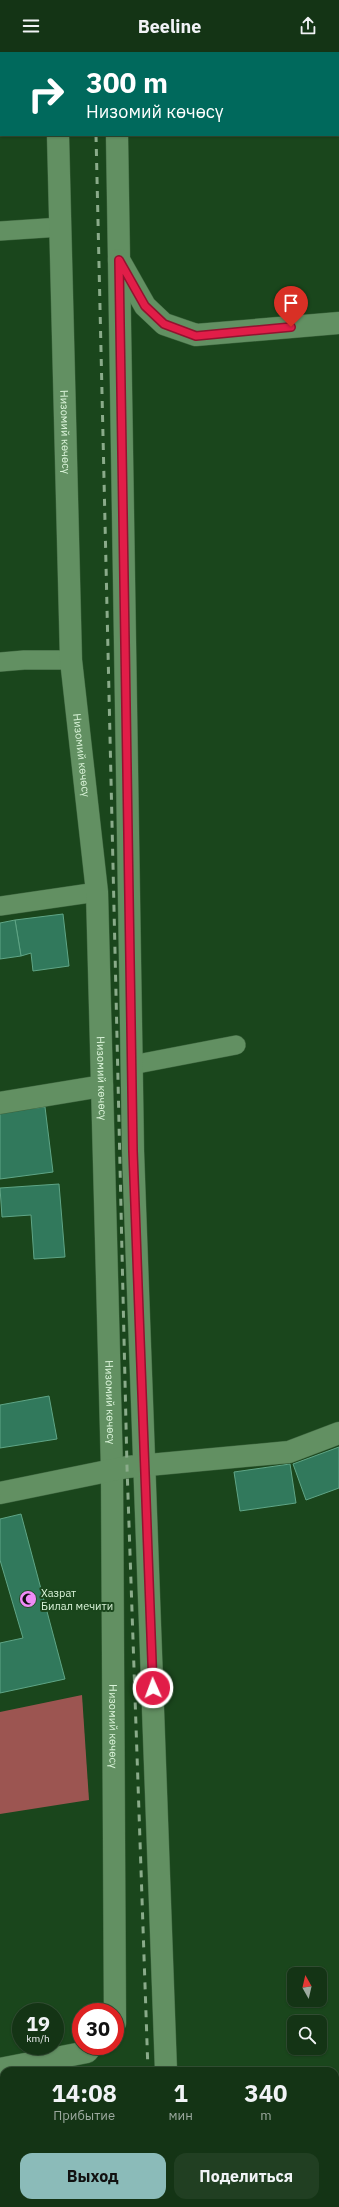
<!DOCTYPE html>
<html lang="ru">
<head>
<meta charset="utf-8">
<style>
  body { margin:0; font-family:"IBM Plex Sans",sans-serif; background:#213f22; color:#f1f3f6; height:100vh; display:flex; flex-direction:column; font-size:15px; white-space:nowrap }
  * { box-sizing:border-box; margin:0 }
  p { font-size:13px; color:#9daaa0 }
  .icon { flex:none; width:22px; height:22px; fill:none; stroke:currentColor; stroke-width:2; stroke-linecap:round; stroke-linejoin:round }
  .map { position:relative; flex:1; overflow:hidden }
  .sheet { position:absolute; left:0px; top:2015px; width:339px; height:140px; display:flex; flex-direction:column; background:#143415; border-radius:12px 12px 0 0; box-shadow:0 1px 3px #0004,0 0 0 1px #334f34 }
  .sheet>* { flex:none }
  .guide { position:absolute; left:0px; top:0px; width:339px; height:84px; box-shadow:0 1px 3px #0004,0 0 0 1px #334f34; background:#00695c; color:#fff; overflow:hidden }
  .needle { width:26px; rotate:352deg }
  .tools { position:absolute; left:287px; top:1915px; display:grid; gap:8px }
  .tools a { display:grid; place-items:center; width:40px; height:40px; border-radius:8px; background:#143415; box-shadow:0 1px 3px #0004,0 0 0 1px #334f34; font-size:20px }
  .speed { position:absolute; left:12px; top:1951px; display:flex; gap:8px; font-size:20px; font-weight:700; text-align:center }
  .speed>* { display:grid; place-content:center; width:52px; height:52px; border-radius:50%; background:#143415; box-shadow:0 1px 3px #0004,0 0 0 1px #334f34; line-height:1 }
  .speed small { font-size:10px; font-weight:400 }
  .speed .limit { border:6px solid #d22; background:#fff; color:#111 }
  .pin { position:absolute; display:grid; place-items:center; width:34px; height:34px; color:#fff; margin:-41px -17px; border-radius:50% 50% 50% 0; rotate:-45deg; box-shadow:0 0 4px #0007 }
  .pin .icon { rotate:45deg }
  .me { position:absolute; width:44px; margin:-22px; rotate:358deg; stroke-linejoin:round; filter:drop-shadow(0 0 3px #0008) }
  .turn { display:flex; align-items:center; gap:14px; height:84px; padding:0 20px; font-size:18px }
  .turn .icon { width:52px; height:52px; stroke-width:2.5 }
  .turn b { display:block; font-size:28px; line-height:34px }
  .eta { display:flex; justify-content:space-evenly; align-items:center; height:68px; text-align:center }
  .eta b { font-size:24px; font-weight:700; line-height:28px }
  .cta { display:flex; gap:8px; margin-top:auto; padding:8px 20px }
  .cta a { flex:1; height:46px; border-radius:12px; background:#8bbbb9; color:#111; font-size:16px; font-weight:700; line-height:46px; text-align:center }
  .cta a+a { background:#213f22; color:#f1f3f6 }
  header { display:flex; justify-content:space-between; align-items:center; height:52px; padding:0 20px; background:#143415; font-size:18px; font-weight:700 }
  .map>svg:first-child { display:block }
</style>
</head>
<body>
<header><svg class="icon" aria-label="menu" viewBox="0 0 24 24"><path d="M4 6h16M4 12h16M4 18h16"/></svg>Beeline<svg class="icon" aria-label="share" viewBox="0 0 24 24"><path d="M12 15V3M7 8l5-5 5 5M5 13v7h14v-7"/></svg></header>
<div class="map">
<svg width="339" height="2155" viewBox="0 0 339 2155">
  <rect width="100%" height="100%" fill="#1a461c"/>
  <path fill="#9c5551" d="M82 1643 89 1748 0 1762V1660Z"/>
  <g fill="#31795c" stroke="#5fa586">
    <path d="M148 0H232L225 1Z"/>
    <path d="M63 862 69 914 33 919 31 901 21 904 15 868Z"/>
    <path d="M15 868 21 904 0 907V871Z"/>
    <path d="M45 1055 53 1120 0 1127V1060Z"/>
    <path d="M59 1132 65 1205 34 1207 31 1163 2 1165 0 1136Z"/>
    <path d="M49 1344 57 1387 0 1396V1353Z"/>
    <path d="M339 1395V1436L306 1448 293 1412Z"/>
    <path d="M290 1412 296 1451 240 1459 234 1420Z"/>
    <path d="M21 1462 65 1627 0 1641V1591L23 1586 0 1508V1467Z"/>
    <path d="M4 2039V2067L0 2047V2040Z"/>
  </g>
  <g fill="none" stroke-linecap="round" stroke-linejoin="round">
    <g stroke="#3d643e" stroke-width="20">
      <g id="service">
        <path d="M0 179 61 175"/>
        <path d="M0 610 24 608H71"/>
        <path d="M0 854 97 840"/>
        <path d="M132 1013 236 993"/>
      </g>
    </g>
    <g stroke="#3d643e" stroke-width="23">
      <g id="minor">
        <path d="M56 0V1"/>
        <path d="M115 0V1"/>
        <path id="s1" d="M58 83 71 608 97 840 112 1418 115 1971"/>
        <path d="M117 83 119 208 145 254 164 272 196 283 339 271"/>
        <path d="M119 208 133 1099 166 2019"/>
        <path d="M0 1051 102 1034"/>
        <path d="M0 1441 127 1415 289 1400 339 1381"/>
        <path d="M0 2017 87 2000 92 1994"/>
        <path d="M171 2151V2155"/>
      </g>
    </g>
    <use href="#service" stroke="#629062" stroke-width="19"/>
    <use href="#minor" stroke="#629062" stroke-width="22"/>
    <g stroke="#8aab8a" stroke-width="3" stroke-dasharray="7 7" stroke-linecap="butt">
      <path d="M94 0V1"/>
      <path d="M96 83 127 1415 148 2019"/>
      <path d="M153 2151V2155"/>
    </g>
  </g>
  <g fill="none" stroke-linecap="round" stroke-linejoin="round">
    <g stroke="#92132f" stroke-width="10">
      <path id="route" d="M153 1636 133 1099 119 208 145 254 164 272 196 284 291 275"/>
    </g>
    <use href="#route" stroke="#e11d48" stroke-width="7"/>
  </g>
  <defs>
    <g id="mosque-disc" transform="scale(0.9)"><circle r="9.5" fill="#ef8bf7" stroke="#1a461c"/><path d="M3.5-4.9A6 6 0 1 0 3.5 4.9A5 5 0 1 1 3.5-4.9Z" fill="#111"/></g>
  </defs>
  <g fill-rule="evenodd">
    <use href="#mosque-disc" x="28" y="1547"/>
  </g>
  <g text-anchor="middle" stroke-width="4" stroke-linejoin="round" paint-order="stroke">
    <g font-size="11" fill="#dbf4da" stroke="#1a461c">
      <text dy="4" stroke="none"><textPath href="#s1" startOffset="297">Низомий көчөсү</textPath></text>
      <text dy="4" stroke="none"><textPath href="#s1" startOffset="621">Низомий көчөсү</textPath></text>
      <text dy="4" stroke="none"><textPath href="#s1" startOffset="945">Низомий көчөсү</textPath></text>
      <text dy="4" stroke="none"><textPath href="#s1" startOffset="1269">Низомий көчөсү</textPath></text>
      <text dy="4" stroke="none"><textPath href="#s1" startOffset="1593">Низомий көчөсү</textPath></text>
    </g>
    <g font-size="11" fill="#dbf4da" stroke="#1a461c" text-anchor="start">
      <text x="41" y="1545">Хазрат<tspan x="41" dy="13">Билал мечити</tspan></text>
    </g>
  </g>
</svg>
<div class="tools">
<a><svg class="needle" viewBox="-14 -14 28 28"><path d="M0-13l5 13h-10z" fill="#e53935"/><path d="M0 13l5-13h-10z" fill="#9daaa0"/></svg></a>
<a><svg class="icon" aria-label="search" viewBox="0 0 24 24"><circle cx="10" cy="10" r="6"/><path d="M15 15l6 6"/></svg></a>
</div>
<div class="speed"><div>19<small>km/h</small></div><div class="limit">30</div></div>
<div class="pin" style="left:291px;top:275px;background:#d93025"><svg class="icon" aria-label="arrive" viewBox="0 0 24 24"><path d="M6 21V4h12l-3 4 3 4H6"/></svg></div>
<svg class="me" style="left:153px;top:1636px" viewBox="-20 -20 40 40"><circle r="17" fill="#e11d48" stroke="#fff" stroke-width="3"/><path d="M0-11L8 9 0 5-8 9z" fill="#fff"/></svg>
<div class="guide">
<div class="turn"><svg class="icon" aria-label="right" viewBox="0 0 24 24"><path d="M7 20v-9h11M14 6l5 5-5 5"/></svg><div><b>300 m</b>Низомий көчөсү</div></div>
</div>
<section class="sheet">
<div class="eta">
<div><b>14:08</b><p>Прибытие</p></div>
<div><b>1</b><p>мин</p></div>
<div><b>340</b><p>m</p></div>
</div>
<div class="cta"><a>Выход</a><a>Поделиться</a></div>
</section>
</div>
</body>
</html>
